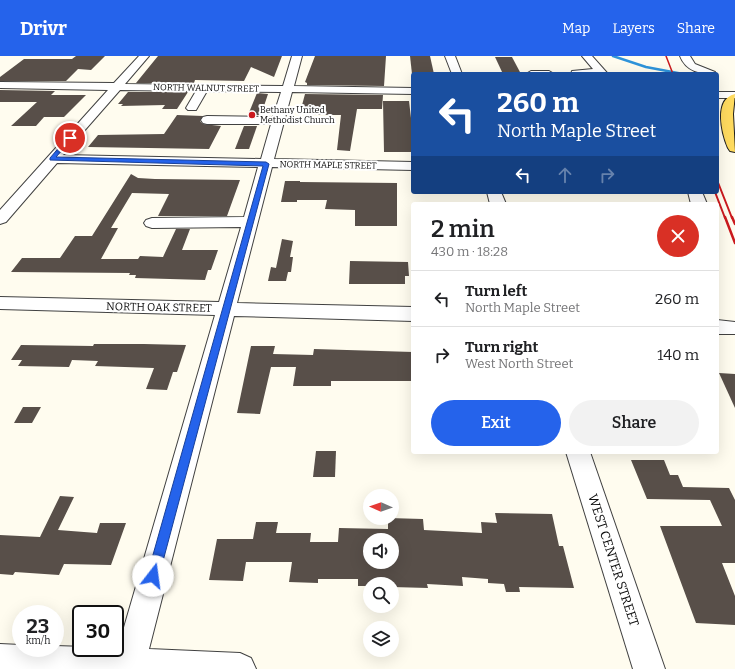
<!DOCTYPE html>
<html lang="en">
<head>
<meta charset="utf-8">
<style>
  body { margin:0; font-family:Bitter,serif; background:#f2f2f2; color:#202124; height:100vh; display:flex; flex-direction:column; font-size:15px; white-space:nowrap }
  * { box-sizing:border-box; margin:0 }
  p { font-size:13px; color:#757577 }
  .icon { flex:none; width:22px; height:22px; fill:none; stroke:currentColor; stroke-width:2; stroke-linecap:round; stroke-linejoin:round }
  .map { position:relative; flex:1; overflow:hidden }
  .details { position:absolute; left:411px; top:146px; width:308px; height:252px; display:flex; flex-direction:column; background:#fff; border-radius:4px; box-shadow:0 4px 16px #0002 }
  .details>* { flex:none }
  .top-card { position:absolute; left:411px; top:16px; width:308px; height:122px; border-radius:4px; box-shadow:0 4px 16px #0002; background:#1a4fa0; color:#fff; overflow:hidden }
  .needle { width:26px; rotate:272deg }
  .tools { position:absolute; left:363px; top:433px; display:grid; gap:8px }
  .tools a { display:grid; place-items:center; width:36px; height:36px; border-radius:50%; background:#fff; box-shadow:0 4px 16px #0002; font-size:20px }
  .speed { position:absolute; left:12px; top:549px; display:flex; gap:8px; font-size:20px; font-weight:700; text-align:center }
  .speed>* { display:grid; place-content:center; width:52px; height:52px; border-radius:50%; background:#fff; box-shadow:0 4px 16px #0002; line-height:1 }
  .speed small { font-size:10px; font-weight:400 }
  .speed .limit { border:2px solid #111; border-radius:6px; background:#fff; color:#111 }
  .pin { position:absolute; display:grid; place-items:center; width:34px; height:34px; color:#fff; margin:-17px; border:2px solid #fff; border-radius:50%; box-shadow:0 1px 4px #0007 }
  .me { position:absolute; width:44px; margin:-22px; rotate:15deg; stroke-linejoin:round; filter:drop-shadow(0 0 3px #0008) }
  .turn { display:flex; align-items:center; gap:14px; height:84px; padding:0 20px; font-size:18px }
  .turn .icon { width:52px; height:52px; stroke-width:2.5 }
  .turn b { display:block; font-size:28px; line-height:34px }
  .lanes { display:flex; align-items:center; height:38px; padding:0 20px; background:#0003; justify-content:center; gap:20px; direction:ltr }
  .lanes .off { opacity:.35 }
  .round { display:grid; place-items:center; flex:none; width:42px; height:42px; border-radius:21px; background:#f2f2f2 }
  .summary { display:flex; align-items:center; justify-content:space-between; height:68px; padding:0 20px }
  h1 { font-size:24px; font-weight:600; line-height:30px }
  .primary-button { display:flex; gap:8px; margin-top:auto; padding:8px 20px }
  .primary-button a { flex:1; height:46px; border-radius:24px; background:#2563eb; color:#fff; font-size:16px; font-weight:600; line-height:46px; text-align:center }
  .primary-button a+a { background:#f2f2f2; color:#202124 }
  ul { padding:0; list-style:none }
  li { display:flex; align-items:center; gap:12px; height:56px; padding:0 20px; border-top:1px solid #e0e0e0 }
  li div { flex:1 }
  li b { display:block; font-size:15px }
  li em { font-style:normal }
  header { display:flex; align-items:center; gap:24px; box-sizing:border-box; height:56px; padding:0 20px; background:#2563eb; color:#fff }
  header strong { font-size:19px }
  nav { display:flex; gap:22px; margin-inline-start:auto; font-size:14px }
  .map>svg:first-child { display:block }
</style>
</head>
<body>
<header>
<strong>Drivr</strong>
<nav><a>Map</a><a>Layers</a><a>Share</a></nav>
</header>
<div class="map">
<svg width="735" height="613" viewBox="0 0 735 613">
  <rect width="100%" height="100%" fill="#fffcef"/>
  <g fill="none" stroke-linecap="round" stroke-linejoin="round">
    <path stroke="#2e93da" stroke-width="2.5" d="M613 0 646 11 683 18"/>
  </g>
  <g fill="#584f49" fill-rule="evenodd">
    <path d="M76 0H105L91 14 78 13 66 25H0V21L24 3H72Z"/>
    <path d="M158 0H282L274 21 251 11 244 25 195 24 194 27H136Z"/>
    <path d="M315 0H386L384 30 307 29V27L305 26Z"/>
    <path d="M410 0H430L434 18H412Z"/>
    <path d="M495 1H512L521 18H503Z"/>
    <path d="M0 34 55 35 51 39H86L64 61H44L36 70H11L37 46H0Z"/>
    <path d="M128 36H188L177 53H162L165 49 121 50 123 48H118Z"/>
    <path d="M257 37 268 38 261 59H248Z"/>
    <path d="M305 38 383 39 382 53H357L350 95 337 94 341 59H307L309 53H301Z"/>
    <path d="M383 45H409L411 62 413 63V96H384Z"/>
    <path d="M177 59 203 60 200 65 203 68 221 70 209 93 88 91 98 79 164 78Z"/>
    <path d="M244 70H257L249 93H235Z"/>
    <path d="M131 118 138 122 155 123 240 124 227 160H158L169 138 132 137 111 172H118L101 203H138L140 200 163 201 176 173H190L182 194H218L211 214H208L205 224 135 222 136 219H129L130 217 11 216 22 202H60L75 180H92Z"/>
    <path d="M285 125H300V126L397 127V170H355V154L325 153 327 144H297V146H281Z"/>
    <path d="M282 183 293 185 290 201H293L291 216H288L286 225H268L271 211 276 212Z"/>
    <path d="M350 205 408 206 409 220H405V228H349Z"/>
    <path d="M94 288H144L186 289 177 316H173L167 334 146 333 154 312 95 310 98 305 72 304 69 311 18 310 22 304H11L21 289 93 290Z"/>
    <path d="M251 290H275L273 298 313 299 314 293 413 296V325H331V330H293L296 311H271L260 358 237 357Z"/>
    <path d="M719 317 735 318V352Z"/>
    <path d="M23 351H41L32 367H14Z"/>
    <path d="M316 395H336L335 421H313Z"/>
    <path d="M631 404H664L670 419H678L683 431 729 432 735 444V507H722L735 540V569L696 567 660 470H722L710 444 647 443Z"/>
    <path d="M60 440 74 441 58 474 97 477 100 467H126L111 509 64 508 59 519 15 516 13 519 0 518V479L40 481Z"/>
    <path d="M495 457 552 458 559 490H563L574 532 519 531 520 536H506L504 528 488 527V523L462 521 463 530 427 528 428 532 392 531V528H370V530H358V523H318V527L289 526 292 506H246L243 525 209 524 217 483H253L256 466H278L276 477H311L310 486H338L339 472 388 473V462L423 463 424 474 482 477 481 466 497 467ZM370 484H392V506H370Z"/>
  </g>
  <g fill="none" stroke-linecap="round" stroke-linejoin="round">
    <g stroke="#414141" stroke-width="2">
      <g id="minor">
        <path d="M139 0H149L125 28 283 30 292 0H302L294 30 413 32V38L292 36 274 103 413 106V114L272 111 237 247 413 251V265L234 260 149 593 240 597 251 602 256 613H0V588L21 589V592H55V590L118 592 215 259 0 253V241L219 246 241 171 152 172 146 170 144 167 146 164 152 162 244 161 258 111 57 107 6 166 0 168V154L108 34 0 32V26L114 27ZM120 34 196 35 186 52 188 54H196L207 35 281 36 273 61 207 60 203 61 201 64 203 67 207 68H271L261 103 63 99Z"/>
        <path d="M445 0H455L462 18H452Z"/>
        <path d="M582 0H592L608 18H571L572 15 593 13Z"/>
        <path d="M680 0H690L695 8 715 16 716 18C701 18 686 16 680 0Z"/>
        <path d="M531 15H549L554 18H526Z"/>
        <rect x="717" y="36" width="18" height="6"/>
        <path d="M487 136H501L506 148H490Z"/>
        <path d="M688 136H702L707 148H691Z"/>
        <path d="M717 264 735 266V278H717Z"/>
        <path d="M566 396H590L665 613H633Z"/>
      </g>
    </g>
    <g stroke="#1f1f1f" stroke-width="2">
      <path id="major" d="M735 38 733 58 735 96 730 95 728 92C722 78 713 43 735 38Z"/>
    </g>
    <use href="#minor" fill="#fff" fill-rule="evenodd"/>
    <use href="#major" fill="#ffdb5f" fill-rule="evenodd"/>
    <path stroke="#cb191e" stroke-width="1.5" d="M666 0 673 18"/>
    <g stroke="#cb191e" stroke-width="2">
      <path d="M717 124 732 162"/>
      <path d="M715 136 725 162"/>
    </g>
    <g stroke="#cb191e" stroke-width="2.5">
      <path d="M725 161 735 187"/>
      <path d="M732 161 735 168"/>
    </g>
  </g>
  <path fill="#2563eb" stroke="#184099" d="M68 81 73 82 56 101 266 106 269 108 159 520 158 525 153 527 149 525 147 520 263 110 50 104V102Z"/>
  <circle fill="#cb191e" stroke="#fff" stroke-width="1.5" cx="252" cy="59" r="4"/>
  <g text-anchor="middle" stroke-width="4" stroke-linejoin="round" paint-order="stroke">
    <g font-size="9" fill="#0e0e0e" stroke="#fff">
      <text transform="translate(206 32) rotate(1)" y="3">NORTH WALNUT STREET</text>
      <text transform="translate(328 109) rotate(1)" y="3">NORTH MAPLE STREET</text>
    </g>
    <g font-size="9" fill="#0e0e0e" stroke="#fff" text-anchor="start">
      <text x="260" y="57">Bethany United<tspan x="260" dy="10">Methodist Church</tspan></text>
    </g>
    <g font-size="11" fill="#0e0e0e" stroke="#fff">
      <text transform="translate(159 251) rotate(1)" y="4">NORTH OAK STREET</text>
    </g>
    <g font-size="13" fill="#0e0e0e" stroke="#fff">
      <text transform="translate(614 504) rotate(72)" y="5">WEST CENTER STREET</text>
    </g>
  </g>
</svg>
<div class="tools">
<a><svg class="needle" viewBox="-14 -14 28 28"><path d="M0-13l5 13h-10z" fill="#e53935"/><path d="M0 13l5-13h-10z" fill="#757577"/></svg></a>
<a><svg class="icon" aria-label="sound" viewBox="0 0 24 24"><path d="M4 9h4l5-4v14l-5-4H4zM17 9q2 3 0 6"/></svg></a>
<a><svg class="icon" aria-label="search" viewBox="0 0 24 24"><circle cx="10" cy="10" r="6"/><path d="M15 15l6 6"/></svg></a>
<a><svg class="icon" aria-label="layers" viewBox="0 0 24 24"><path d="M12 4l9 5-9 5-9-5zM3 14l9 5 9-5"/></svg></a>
</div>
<div class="speed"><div>23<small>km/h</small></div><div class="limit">30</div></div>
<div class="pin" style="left:70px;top:82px;background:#d93025"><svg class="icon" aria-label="arrive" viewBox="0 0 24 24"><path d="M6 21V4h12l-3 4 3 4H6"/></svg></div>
<svg class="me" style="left:153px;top:520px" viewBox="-20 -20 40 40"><circle r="19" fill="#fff"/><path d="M0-13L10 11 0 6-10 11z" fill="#2563eb"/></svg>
<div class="top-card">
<div class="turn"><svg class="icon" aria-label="left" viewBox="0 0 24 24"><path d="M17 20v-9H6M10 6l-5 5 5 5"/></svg><div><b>260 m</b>North Maple Street</div></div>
<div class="lanes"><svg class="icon" aria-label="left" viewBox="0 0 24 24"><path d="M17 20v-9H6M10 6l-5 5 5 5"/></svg><svg class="icon off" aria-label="ahead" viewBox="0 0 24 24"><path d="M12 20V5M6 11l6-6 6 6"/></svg><svg class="icon off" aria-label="right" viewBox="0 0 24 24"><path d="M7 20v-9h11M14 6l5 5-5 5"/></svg></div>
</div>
<section class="details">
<div class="summary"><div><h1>2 min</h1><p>430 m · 18:28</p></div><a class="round" style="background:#d93025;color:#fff"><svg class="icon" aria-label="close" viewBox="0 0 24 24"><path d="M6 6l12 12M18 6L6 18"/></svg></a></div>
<ul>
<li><svg class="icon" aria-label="left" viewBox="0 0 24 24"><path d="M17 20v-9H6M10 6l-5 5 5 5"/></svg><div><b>Turn left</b><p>North Maple Street</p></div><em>260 m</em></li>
<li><svg class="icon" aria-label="right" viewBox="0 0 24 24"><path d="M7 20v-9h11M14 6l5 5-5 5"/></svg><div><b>Turn right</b><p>West North Street</p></div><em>140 m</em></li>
</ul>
<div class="primary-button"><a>Exit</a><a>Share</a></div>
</section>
</div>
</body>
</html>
